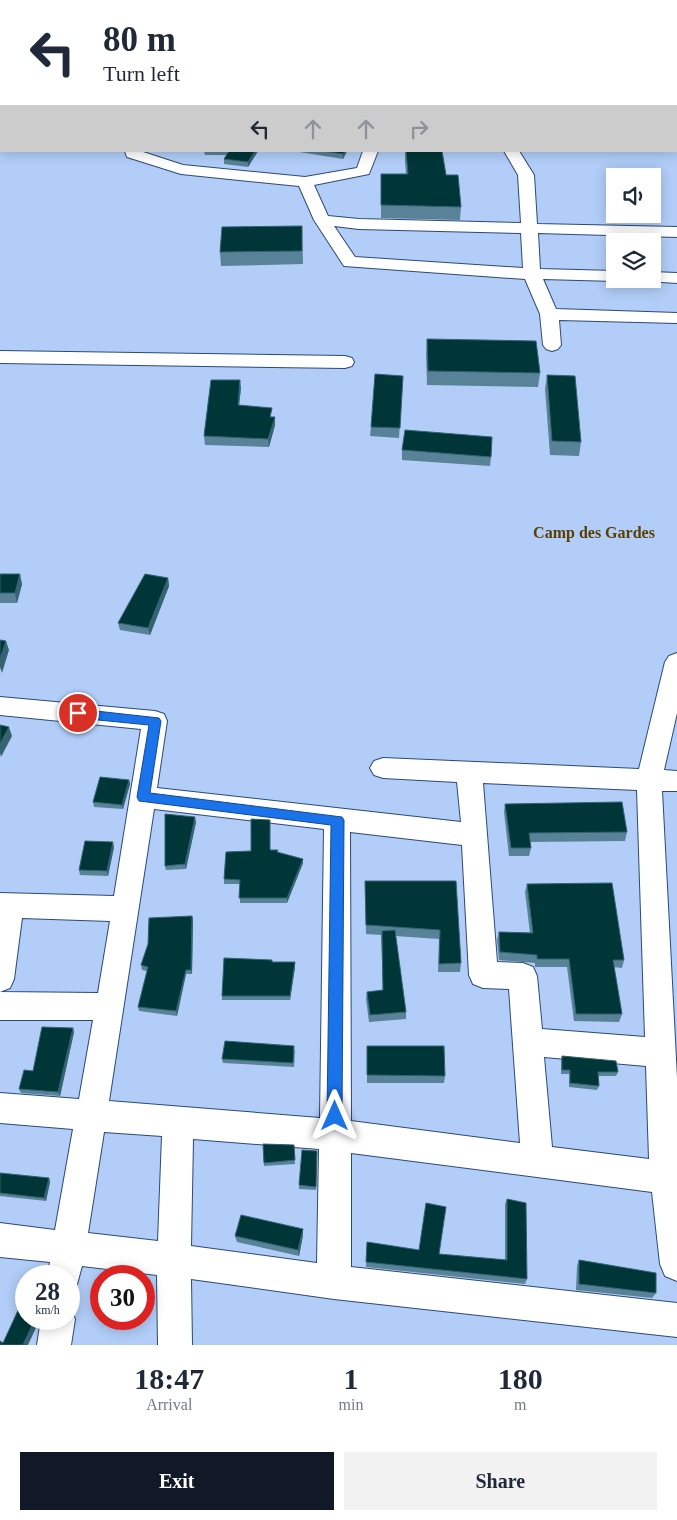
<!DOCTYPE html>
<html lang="en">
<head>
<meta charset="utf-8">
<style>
  body { margin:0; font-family:"Times New Roman",serif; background:#f2f2f3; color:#1f2937; height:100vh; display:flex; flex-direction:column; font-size:19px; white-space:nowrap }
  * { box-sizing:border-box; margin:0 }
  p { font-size:16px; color:#747a83 }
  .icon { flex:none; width:28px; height:28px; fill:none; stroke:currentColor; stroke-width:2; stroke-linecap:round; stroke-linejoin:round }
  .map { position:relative; height:1345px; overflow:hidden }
  .side { display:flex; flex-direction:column; background:#fff; flex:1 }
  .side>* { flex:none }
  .top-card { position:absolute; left:0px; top:0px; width:678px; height:152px; box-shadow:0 2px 12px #0003; background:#fff; color:#1f2937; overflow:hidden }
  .tools { position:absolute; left:606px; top:168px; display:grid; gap:10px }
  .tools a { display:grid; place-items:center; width:55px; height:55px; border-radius:0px; background:#fff; box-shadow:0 2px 12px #0003; font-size:25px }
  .speed { position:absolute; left:15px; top:1265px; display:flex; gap:10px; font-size:25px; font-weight:700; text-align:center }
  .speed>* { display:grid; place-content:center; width:65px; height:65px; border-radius:50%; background:#fff; box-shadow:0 2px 12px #0003; line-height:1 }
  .speed small { font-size:12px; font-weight:400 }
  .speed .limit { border:8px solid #d22; background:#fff; color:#111 }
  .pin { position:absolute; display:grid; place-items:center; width:42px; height:42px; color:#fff; margin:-21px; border:2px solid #fff; border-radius:50%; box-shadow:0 1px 5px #0007 }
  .me { position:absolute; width:55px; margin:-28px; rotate:0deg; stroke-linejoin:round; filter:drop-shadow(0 0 4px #0008) }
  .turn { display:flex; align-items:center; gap:18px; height:105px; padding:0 20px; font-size:22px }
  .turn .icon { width:65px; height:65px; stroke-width:2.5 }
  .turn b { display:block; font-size:35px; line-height:42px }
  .lanes { display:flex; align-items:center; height:48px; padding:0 20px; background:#0003; justify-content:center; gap:25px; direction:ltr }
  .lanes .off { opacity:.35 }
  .eta { display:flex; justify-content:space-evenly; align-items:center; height:85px; text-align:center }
  .eta b { font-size:30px; font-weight:600; line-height:35px }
  .cta { display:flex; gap:10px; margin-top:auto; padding:10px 20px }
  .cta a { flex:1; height:58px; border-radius:0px; background:#111827; color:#fff; font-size:20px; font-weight:600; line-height:58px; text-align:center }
  .cta a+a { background:#f2f2f3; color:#1f2937 }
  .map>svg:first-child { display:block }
</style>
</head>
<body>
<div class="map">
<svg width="677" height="1345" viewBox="0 0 677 1345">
  <rect width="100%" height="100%" fill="#b1cdf8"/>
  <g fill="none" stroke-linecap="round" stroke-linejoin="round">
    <g stroke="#2c4976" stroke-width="2">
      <g id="minor">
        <path d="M125 151H140L183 165 305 177 357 168 363 151H378L369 174 314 185 328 216 359 219 521 223 518 175 504 151H519L534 175 537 224 677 227V237L538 233 540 269 615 271V279H622L615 281 543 279 556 309 677 313V323L559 320 561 345 558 349 552 351 546 349 543 345 540 314 525 279 344 266 314 220 299 186 181 174 127 157ZM334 226 359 229 521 233 523 268 355 257Z"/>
        <path d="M652 272 677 273V283L646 281 645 279H652Z"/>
        <path d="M0 351 345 356 352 358 354 362 352 366 345 368 0 363Z"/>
        <path d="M677 653V713L664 770 677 771V791H662L677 1078V1281L665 1276 660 1264 652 1192 351 1153V1267L677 1303V1337L334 1299 191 1279 192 1345H158L157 1275 82 1266 76 1288 69 1291V1276H47L50 1262 0 1257V1223L55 1230 73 1129 0 1123V1093L79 1099 93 1020H0V992L98 993 110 921 22 918 14 979 10 988 0 992V893L114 896 141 729 0 715V697L155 711 164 714 167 721 157 788 461 822 457 782 383 778 374 775 370 768 374 761 383 758 639 769 665 662 669 656ZM483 783 637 790 645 1037 542 1029 537 976 533 967 523 963 497 962ZM154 809 324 829 320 1118 109 1101ZM350 832 462 845 469 975 473 984 483 988 509 989 520 1143 351 1121ZM544 1057 646 1066 649 1159 552 1147ZM104 1132 162 1136 158 1241 88 1233ZM193 1139 319 1149 317 1263 191 1246Z"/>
        <path d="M69 1306 75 1319 71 1345H37L41 1319H69Z"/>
      </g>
    </g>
    <use href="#minor" fill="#fff" fill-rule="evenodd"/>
  </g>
  <g fill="#588298">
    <path d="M204 151H258L248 167 224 164V159L227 155H205Z"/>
    <path d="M293 151H347L343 159Z"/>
    <path d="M405 151H442L446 175 461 207 460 220 381 218V174H406L405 161Z"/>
    <path d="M302 226 303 264 221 266 220 252Z"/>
    <path d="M427 339 540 373 538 387 427 385 426 353Z"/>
    <path d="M547 375 581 442 579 456 550 455 545 389Z"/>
    <path d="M403 376 399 438 370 436 371 427Z"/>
    <path d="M241 388 239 405 272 417 275 425 269 447 205 445 204 436Z"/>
    <path d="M402 450 491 457 490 466 402 460Z"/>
    <path d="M0 574 22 584 17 603H0Z"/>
    <path d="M168 578 169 586 150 635 120 630 118 623Z"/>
    <path d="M129 780 130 784 123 809 94 807 93 802Z"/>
    <path d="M505 804 627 832 625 841 530 842 531 848 529 856H509L504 812Z"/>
    <path d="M196 822 186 869 166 870 165 866Z"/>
    <path d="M114 847 108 876 80 875 79 870Z"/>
    <path d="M271 850 303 863 287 903H240V884H224V879Z"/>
    <path d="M365 881H456L461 963 460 972H438L439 939 395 936 406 1012V1019L369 1022 366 999 367 992 383 991 381 935 366 934Z"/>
    <path d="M527 884 624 960 622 968 614 967 622 1014 619 1022 574 1021 567 967H535V963L499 960 497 940 499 932 530 933 525 892Z"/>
    <path d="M192 916 193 920 192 974H186L177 1016 139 1011 138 1007 147 971 142 970 141 965Z"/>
    <path d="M272 962H295V967L290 1000H222V996Z"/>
    <path d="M73 1028 74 1032 60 1096 21 1093 19 1089 33 1071Z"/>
    <path d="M367 1046 445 1076 444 1083H367Z"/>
    <path d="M295 1050 294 1067 223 1063 222 1059Z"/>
    <path d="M562 1056 618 1072 616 1076H598L599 1086 597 1090 569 1087V1074H561V1060Z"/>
    <path d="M263 1144 294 1145 295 1164 264 1166Z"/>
    <path d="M317 1151 316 1190 299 1189V1185Z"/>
    <path d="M0 1173 49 1178 50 1182 46 1201 0 1196Z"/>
    <path d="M507 1199 527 1279 525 1284 366 1267 367 1242 439 1254 505 1260V1204Z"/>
    <path d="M303 1235 299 1256 237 1242 235 1236Z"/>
    <path d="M579 1260 656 1293 652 1298 576 1290 577 1266Z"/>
  </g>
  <g fill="#356372">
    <path d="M255 151H258L248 167V162Z"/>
    <path d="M345 151H347L343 159V154Z"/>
    <path d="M240 380 241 388 238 414V405Z"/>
    <path d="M275 417V425L269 447 268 439Z"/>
    <path d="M20 574 22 584 17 603 15 593Z"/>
    <path d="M168 578 169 586 150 635 148 628Z"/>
    <path d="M6 641 9 650 2 673 0 667V660Z"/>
    <path d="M9 727 12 736 1 757 0 753V744Z"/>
    <path d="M129 780 130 784 123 809 122 805Z"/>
    <path d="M195 817 196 822 186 869 185 864Z"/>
    <path d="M113 842 114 847 108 876 107 871Z"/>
    <path d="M303 859V863L287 903V898Z"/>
    <path d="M192 916 193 920 192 974 191 970Z"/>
    <path d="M295 962V967L290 1000V996Z"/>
    <path d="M186 970V974L177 1016 176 1011Z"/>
    <path d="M73 1028 74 1032 60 1096 58 1092Z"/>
    <path d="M49 1178 50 1182 46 1201 44 1198Z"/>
    <path d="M303 1229V1235L299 1256 298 1250Z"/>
    <path d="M35 1319H40L28 1345H23Z"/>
  </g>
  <g fill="#003638" stroke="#356372">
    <path d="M34 0H61L62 1H35Z"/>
    <path d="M229 151H255L248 162 224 159Z"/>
    <path d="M323 151H345L343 154Z"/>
    <path d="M406 151H442L446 175H458L461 207 381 205V174H408Z"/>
    <path d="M302 226V251L220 252 222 227Z"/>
    <path d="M427 339 536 341 540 373 428 371Z"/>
    <path d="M375 374 403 376 400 428 371 427Z"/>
    <path d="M547 375 575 376 581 442 552 441Z"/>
    <path d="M211 380H240L238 405 272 408 270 417H275L268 439 204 436Z"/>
    <path d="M405 430 492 437 491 457 402 450Z"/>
    <path d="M0 574H20L15 593H0Z"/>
    <path d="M145 574 168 578 148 628 118 623Z"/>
    <path d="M0 640 6 641 0 660Z"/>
    <path d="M0 725 9 727 0 744Z"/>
    <path d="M100 777 129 780 122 805 93 802Z"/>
    <path d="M622 802 627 832 529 833 531 848H511L505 804Z"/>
    <path d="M165 814 195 817 185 864 165 866Z"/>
    <path d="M251 819 270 820V850H278L277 852 303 859 287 898H239L240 880 224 879 226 852 251 851Z"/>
    <path d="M85 841 113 842 107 871 79 870Z"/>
    <path d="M365 881H456L461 963 439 964 440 930 366 925Z"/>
    <path d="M612 883 624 960H613L622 1014H576L569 959H537V955L500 952 499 932 533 933 527 884Z"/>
    <path d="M192 916 191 970H186L176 1011 138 1007 148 967 141 965 148 944 149 918Z"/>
    <path d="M395 930 406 1012 370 1015 367 992 383 990 382 931Z"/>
    <path d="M224 958 272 960V962H295L290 996H222Z"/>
    <path d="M42 1027 73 1028 58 1092 19 1089 24 1070 33 1071Z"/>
    <path d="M225 1041 294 1046 293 1063 222 1059Z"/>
    <path d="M367 1046H444L445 1076 367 1075Z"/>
    <path d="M562 1056 616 1061 618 1072H598L599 1086 570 1083V1070H562Z"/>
    <path d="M263 1144 294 1145 295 1160 264 1163Z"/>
    <path d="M302 1150 317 1151 316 1187 299 1185Z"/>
    <path d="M0 1173 49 1178 44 1198 0 1193Z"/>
    <path d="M507 1199 526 1203 527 1279 366 1262 367 1242 419 1250 426 1203 446 1207 439 1254 507 1260Z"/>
    <path d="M241 1215 303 1229 298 1250 235 1236Z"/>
    <path d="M579 1260 656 1273V1293L579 1284Z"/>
    <path d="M26 1293V1319H35L23 1345H0V1341L3 1343Z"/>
  </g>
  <path fill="#1a73e8" stroke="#114b97" d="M78 709 159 718 161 721 150 793 342 817 344 820 342 1116 340 1121 335 1123 330 1121 327 1116 331 825 139 801 137 797 149 725 78 718 72 713Z"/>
  <g text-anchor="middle" stroke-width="5" stroke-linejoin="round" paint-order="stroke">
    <g font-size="16" font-weight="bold" fill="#5b3e00" stroke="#b1cdf8">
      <text x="594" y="538">Camp des Gardes</text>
    </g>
  </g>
</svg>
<div class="tools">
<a><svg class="icon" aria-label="sound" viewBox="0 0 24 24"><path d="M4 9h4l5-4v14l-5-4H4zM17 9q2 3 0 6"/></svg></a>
<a><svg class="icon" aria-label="layers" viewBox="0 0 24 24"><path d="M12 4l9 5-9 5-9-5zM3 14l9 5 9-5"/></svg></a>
</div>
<div class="speed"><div>28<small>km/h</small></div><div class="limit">30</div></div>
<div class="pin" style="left:78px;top:713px;background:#d93025"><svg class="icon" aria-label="arrive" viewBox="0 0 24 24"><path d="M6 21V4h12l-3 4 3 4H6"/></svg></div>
<svg class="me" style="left:335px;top:1116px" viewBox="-20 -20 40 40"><path d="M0-17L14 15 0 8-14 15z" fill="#1a73e8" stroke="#fff" stroke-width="4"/></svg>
<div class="top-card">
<div class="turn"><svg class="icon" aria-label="left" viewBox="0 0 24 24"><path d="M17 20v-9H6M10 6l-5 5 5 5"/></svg><div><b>80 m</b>Turn left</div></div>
<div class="lanes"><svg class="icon" aria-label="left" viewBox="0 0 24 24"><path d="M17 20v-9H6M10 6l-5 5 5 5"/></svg><svg class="icon off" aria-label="ahead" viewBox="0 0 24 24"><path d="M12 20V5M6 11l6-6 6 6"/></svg><svg class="icon off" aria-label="ahead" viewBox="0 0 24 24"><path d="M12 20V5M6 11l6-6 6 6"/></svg><svg class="icon off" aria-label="right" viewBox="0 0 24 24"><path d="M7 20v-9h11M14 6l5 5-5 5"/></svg></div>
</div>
</div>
<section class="side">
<div class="eta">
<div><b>18:47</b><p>Arrival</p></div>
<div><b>1</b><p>min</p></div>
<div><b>180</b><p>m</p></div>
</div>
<div class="cta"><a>Exit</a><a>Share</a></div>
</section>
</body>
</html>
